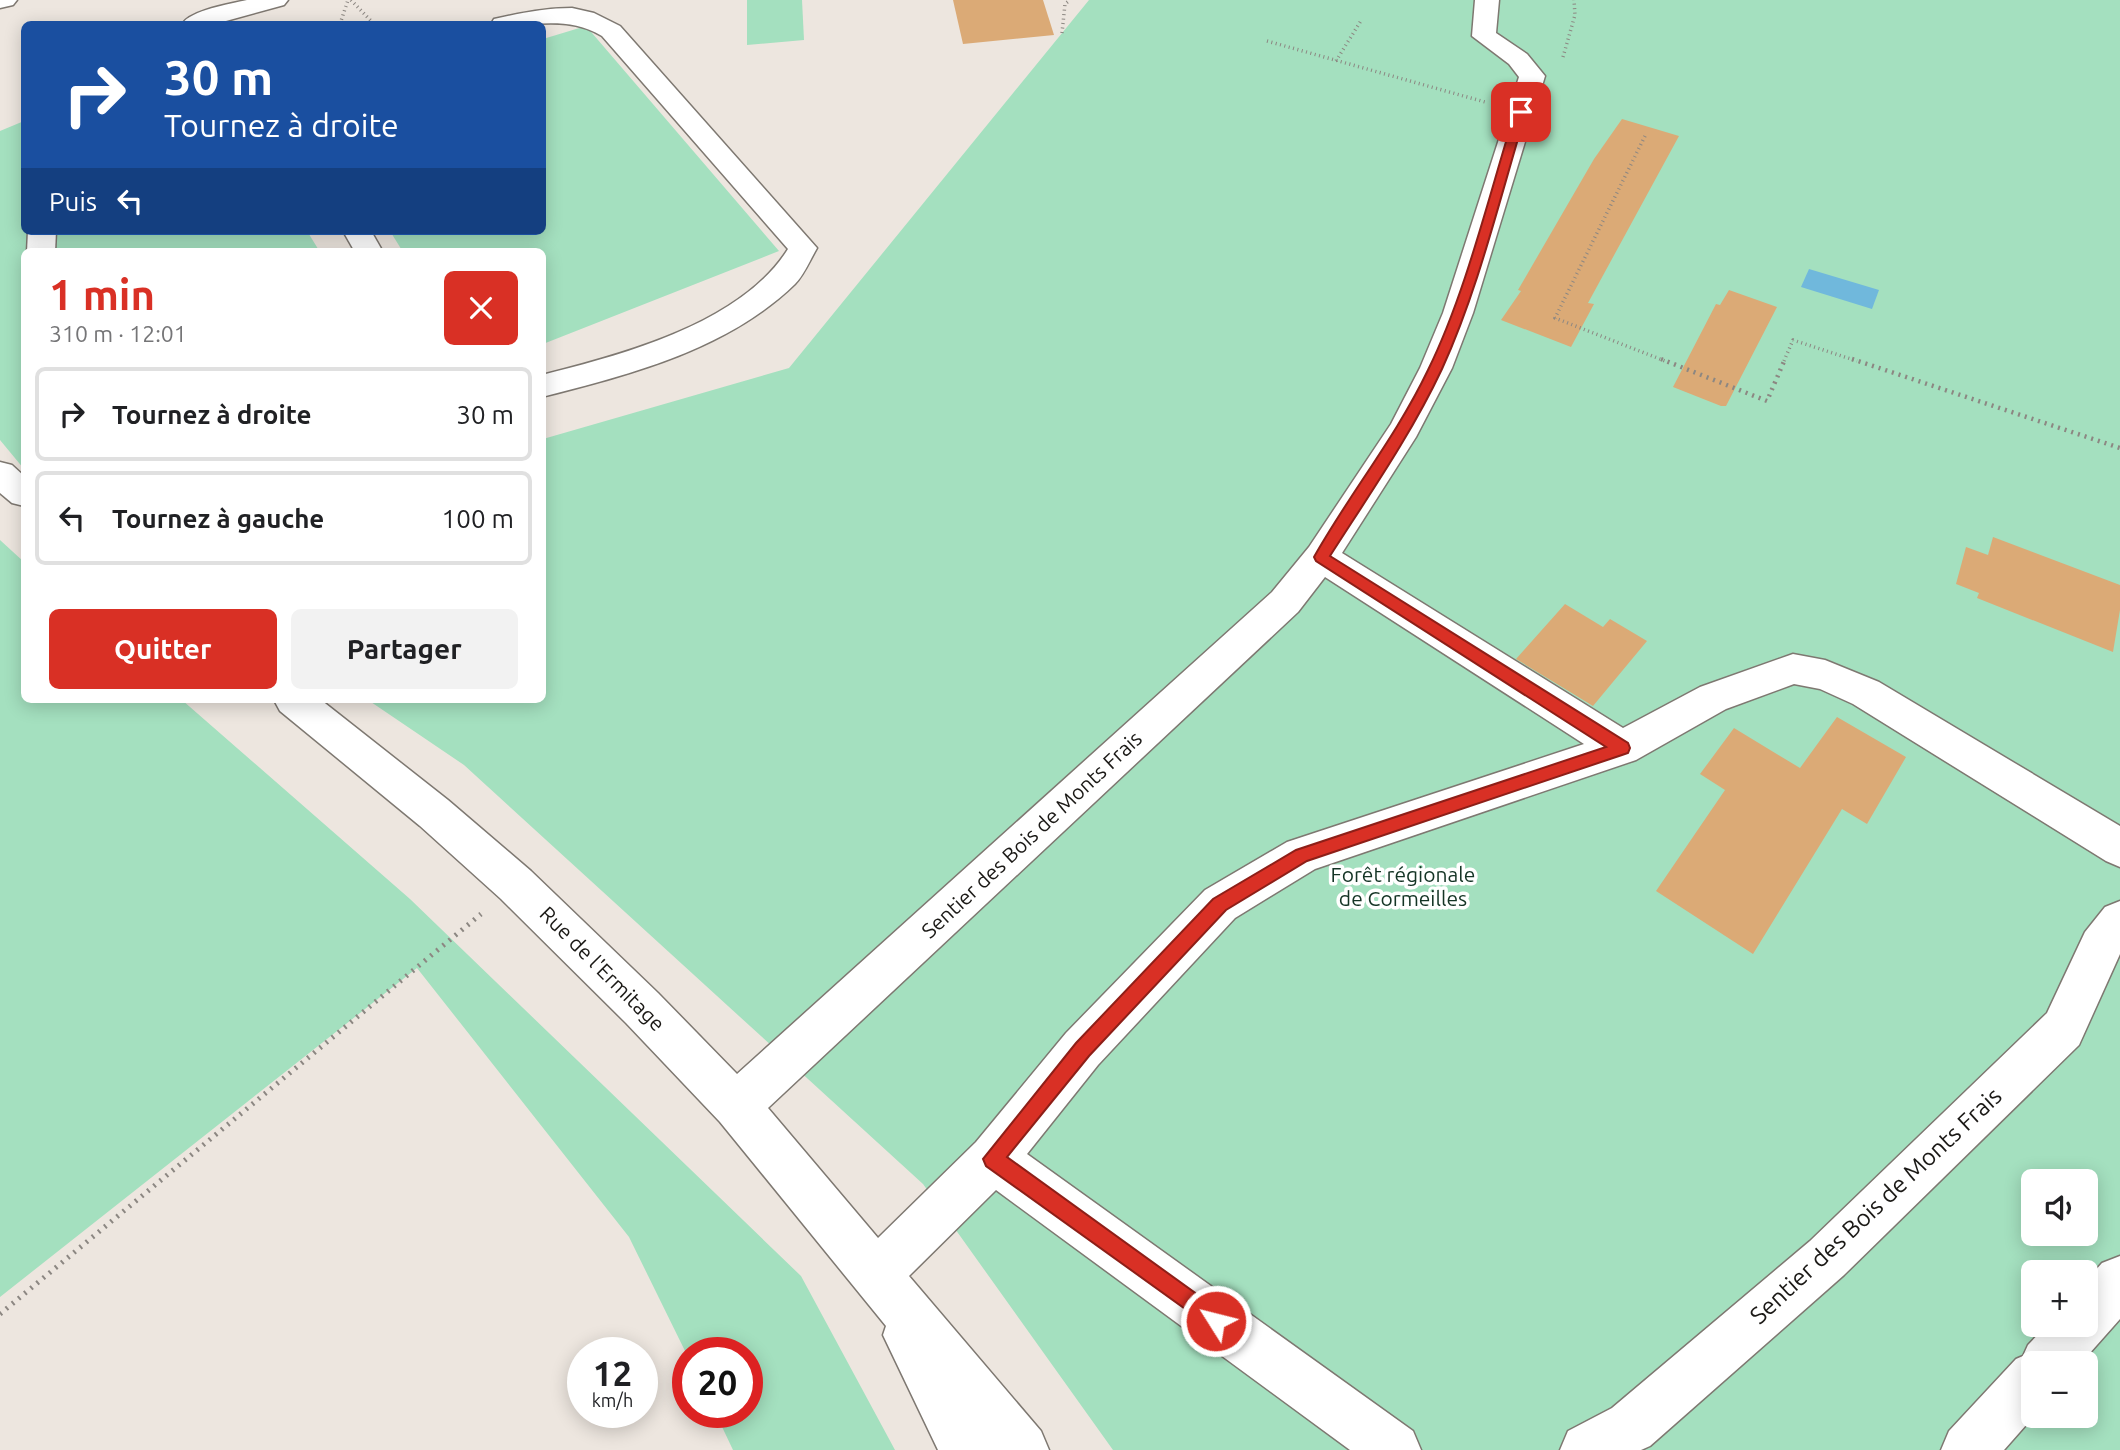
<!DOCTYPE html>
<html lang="fr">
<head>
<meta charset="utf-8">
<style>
  body { margin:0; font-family:Ubuntu,sans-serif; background:#f2f2f2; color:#202124; height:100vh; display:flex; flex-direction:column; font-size:26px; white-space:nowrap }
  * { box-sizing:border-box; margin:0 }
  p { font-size:23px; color:#757577 }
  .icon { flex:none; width:38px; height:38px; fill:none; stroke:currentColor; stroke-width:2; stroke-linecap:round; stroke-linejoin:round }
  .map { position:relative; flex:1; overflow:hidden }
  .details { position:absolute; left:21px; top:248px; width:525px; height:455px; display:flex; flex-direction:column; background:#fff; border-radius:10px; box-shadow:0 4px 18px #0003 }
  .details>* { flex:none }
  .top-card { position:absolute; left:21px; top:21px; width:525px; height:214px; border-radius:10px; box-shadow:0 4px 18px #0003; background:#1a4fa0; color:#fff; overflow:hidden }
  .fabs { position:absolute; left:2021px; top:1169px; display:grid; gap:14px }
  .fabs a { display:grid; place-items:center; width:77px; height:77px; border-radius:10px; background:#fff; box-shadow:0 4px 18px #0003; font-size:35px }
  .speed { position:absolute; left:567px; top:1337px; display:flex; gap:14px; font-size:35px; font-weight:700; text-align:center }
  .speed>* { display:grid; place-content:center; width:91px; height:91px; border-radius:50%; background:#fff; box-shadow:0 4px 18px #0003; line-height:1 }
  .speed small { font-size:18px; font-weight:400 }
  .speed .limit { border:10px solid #d22; background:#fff; color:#111 }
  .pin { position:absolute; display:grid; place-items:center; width:60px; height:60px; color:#fff; margin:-30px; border-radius:14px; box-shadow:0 4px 10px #0006 }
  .me { position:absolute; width:77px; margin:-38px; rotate:306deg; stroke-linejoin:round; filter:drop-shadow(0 0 5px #0008) }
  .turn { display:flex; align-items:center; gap:24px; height:147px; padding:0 28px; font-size:32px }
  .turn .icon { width:91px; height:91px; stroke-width:2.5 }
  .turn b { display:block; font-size:49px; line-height:60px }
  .then { display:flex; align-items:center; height:66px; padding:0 28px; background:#0003; gap:14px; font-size:26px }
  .round { display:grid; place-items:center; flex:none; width:74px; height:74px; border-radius:10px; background:#f2f2f2 }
  .head { display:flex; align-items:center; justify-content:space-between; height:119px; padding:0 28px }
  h1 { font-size:42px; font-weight:700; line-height:52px; color:#d93025 }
  .button { display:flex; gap:14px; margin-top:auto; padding:14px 28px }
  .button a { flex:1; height:80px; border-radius:10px; background:#d93025; color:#fff; font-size:28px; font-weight:700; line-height:80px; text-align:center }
  .button a+a { background:#f2f2f2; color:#202124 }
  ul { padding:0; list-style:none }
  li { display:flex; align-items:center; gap:21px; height:94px; margin:0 14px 10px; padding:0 14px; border:4px solid #e0e0e0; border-radius:10px }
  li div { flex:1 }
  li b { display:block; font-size:26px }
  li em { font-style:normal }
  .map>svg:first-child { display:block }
</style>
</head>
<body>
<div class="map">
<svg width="2120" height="1450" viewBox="0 0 2120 1450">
  <rect width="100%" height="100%" fill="#ede6df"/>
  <g fill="#a4e0bf" fill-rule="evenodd">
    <path d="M747 0H802L804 40 747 45Z"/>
    <path d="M1089 0H2120V1450H1113L923 1184 464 765 368 700H542L543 439 789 368ZM2034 1181H2086V1234H2034ZM2034 1272H2086V1325H2034ZM2034 1363H2086V1416H2034Z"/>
    <path d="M586 26 779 251 543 344 542 252H403L390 231H542L543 39Z"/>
    <path d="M24 121V231H307L320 252H24V469L0 440V131Z"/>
    <path d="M0 540 24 562V700H182L410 899 801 1276 895 1450H733L715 1412H747V1353H688V1357L629 1237 417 968 0 1297Z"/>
  </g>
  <path fill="#70b8dc" d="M1809 269 1879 290 1872 309 1801 287Z"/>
  <g fill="#dbaa76">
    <path d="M953 0H1043L1054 35 963 44Z"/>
    <path d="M1622 119 1679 136 1588 303 1594 304 1571 347 1501 320 1521 291 1518 290 1594 159Z"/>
    <path d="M1729 290 1777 307 1726 406H1721L1673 387 1716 304 1720 305Z"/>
    <path d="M1993 537 2120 585V610L2113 652 1977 598 1979 593 1956 584 1966 547 1988 555Z"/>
    <path d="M1565 604 1603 627 1610 619 1647 641 1593 706 1516 659Z"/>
    <path d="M1837 717 1906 757 1867 824 1842 809 1753 954 1656 891 1725 790 1700 774 1734 728 1800 768Z"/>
  </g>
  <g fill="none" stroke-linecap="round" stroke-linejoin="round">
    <g stroke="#7e7871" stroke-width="3">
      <g id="minor">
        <path d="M0 0H17L13 5 0 8Z"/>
        <path d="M247 0H288L284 5 215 24H182C191 10 230 4 247 0Z"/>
        <path d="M1475 0H1499L1496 33 1527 54 1545 76 1473 313 1452 368 1416 437 1342 553 1623 728 1700 687 1793 654 1825 660 1879 682 2120 826V867L2106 861 1853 704 1820 689 1794 684 1726 709 1636 760 1315 869 1235 918 1098 1065 1027 1154 1413 1431 1421 1450H1350L996 1190 909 1276 1041 1431 1049 1450H938L883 1335 886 1326 720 1122 626 1023 501 899 420 826 280 711 274 700H321L448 800 531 871 658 993 737 1074 1272 592 1309 547 1391 424 1420 368 1443 313 1519 77 1509 64 1472 36ZM1325 577 1584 744 1287 842 1205 890 1066 1033 976 1142 878 1238 768 1108 1298 612Z"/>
        <path d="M572 8 594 13 620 26 817 248C810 260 804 275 795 284 727 350 631 374 542 397V375C623 355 742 323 788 249L602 36C566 14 531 28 491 24L494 19C520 13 546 8 572 8Z"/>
        <path d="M28 231H56L55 252H27Z"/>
        <path d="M343 231H371L383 252H355Z"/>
        <path d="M0 462 12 465 24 476V506L12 503 0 493Z"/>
        <path d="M2120 901V954L2079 1045 1844 1275 1650 1446 1641 1450H1560L1568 1431 1612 1408 1810 1241 2047 1013 2085 932 2105 907Z"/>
        <path d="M2120 1256V1319L2081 1363H2034V1416L2004 1450H1941L1949 1431 2016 1359 2023 1356 2028 1345 2047 1325H2086V1281L2102 1263Z"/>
      </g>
    </g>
    <g stroke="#8c8782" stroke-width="3.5" stroke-dasharray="1 3.5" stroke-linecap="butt">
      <path d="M351 0 374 24"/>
      <path d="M340 24 348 0"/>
      <path d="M1062 33 1065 4 1070 0"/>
      <path d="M1267 41 1485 102"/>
      <path d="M1563 57 1575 15 1574 0"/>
      <path d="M1336 61 1362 19"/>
      <path d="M1645 136 1555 318 1665 361"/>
      <path d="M1784 361 1793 340 1857 361"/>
    </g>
    <g stroke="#8c8782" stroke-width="4.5" stroke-dasharray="2 5" stroke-linecap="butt">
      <path d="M1661 359 1767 401 1785 359"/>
      <path d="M1852 359 2120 448"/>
    </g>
    <path stroke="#8c8782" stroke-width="5" stroke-dasharray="2 6" stroke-linecap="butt" d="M0 1314 481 914"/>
    <use href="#minor" fill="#fff" fill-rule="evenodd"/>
  </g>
  <path fill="#d93025" stroke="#8d1f18" stroke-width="2" d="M1521 109 1526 112C1500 197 1479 288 1442 369 1411 435 1369 495 1330 556L1628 743 1630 748 1628 753 1622 755 1307 861 1226 910 1089 1056 1007 1157 1223 1313 1226 1321 1223 1328 1216 1331 986 1166 983 1159 1076 1043 1213 899 1296 850 1606 747 1316 561 1314 557C1350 493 1396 437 1428 370 1466 293 1489 195 1515 112Z"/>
  <g text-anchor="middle" stroke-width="7" stroke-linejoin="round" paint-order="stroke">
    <g font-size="21" fill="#1b1916" stroke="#fff">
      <text transform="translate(1032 835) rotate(-43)" y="7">Sentier des Bois de Monts Frais</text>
      <text transform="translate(602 969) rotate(45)" y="7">Rue de l'Ermitage</text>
    </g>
    <g font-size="21" fill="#143425" stroke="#fff">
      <text x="1403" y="882">Forêt régionale<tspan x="1403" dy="24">de Cormeilles</tspan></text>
    </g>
    <g font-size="24" fill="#1b1916" stroke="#fff">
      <text transform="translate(1876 1206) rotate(-43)" y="8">Sentier des Bois de Monts Frais</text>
    </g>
  </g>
</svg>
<div class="fabs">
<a><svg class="icon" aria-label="sound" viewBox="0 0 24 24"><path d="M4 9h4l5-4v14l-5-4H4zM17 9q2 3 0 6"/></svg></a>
<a>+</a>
<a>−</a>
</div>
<div class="speed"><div>12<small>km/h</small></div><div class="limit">20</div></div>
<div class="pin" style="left:1521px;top:112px;background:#d93025"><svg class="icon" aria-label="arrive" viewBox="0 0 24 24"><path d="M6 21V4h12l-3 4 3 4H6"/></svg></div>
<svg class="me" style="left:1216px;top:1321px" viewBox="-20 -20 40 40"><circle r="17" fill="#d93025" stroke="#fff" stroke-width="3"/><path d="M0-11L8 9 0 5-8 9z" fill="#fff"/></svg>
<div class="top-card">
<div class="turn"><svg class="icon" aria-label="right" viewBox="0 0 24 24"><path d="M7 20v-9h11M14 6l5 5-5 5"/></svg><div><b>30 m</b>Tournez à droite</div></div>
<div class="then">Puis<svg class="icon" aria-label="left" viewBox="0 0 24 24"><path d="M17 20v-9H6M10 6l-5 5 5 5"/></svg></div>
</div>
<section class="details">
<div class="head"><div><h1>1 min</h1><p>310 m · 12:01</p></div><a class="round" style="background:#d93025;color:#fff"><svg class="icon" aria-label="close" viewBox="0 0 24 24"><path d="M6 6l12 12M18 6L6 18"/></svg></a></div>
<ul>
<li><svg class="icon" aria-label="right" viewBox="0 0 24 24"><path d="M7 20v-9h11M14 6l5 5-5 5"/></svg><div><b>Tournez à droite</b></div><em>30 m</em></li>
<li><svg class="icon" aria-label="left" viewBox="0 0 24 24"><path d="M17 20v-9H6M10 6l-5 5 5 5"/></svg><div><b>Tournez à gauche</b></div><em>100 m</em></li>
</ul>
<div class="button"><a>Quitter</a><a>Partager</a></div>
</section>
</div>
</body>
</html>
